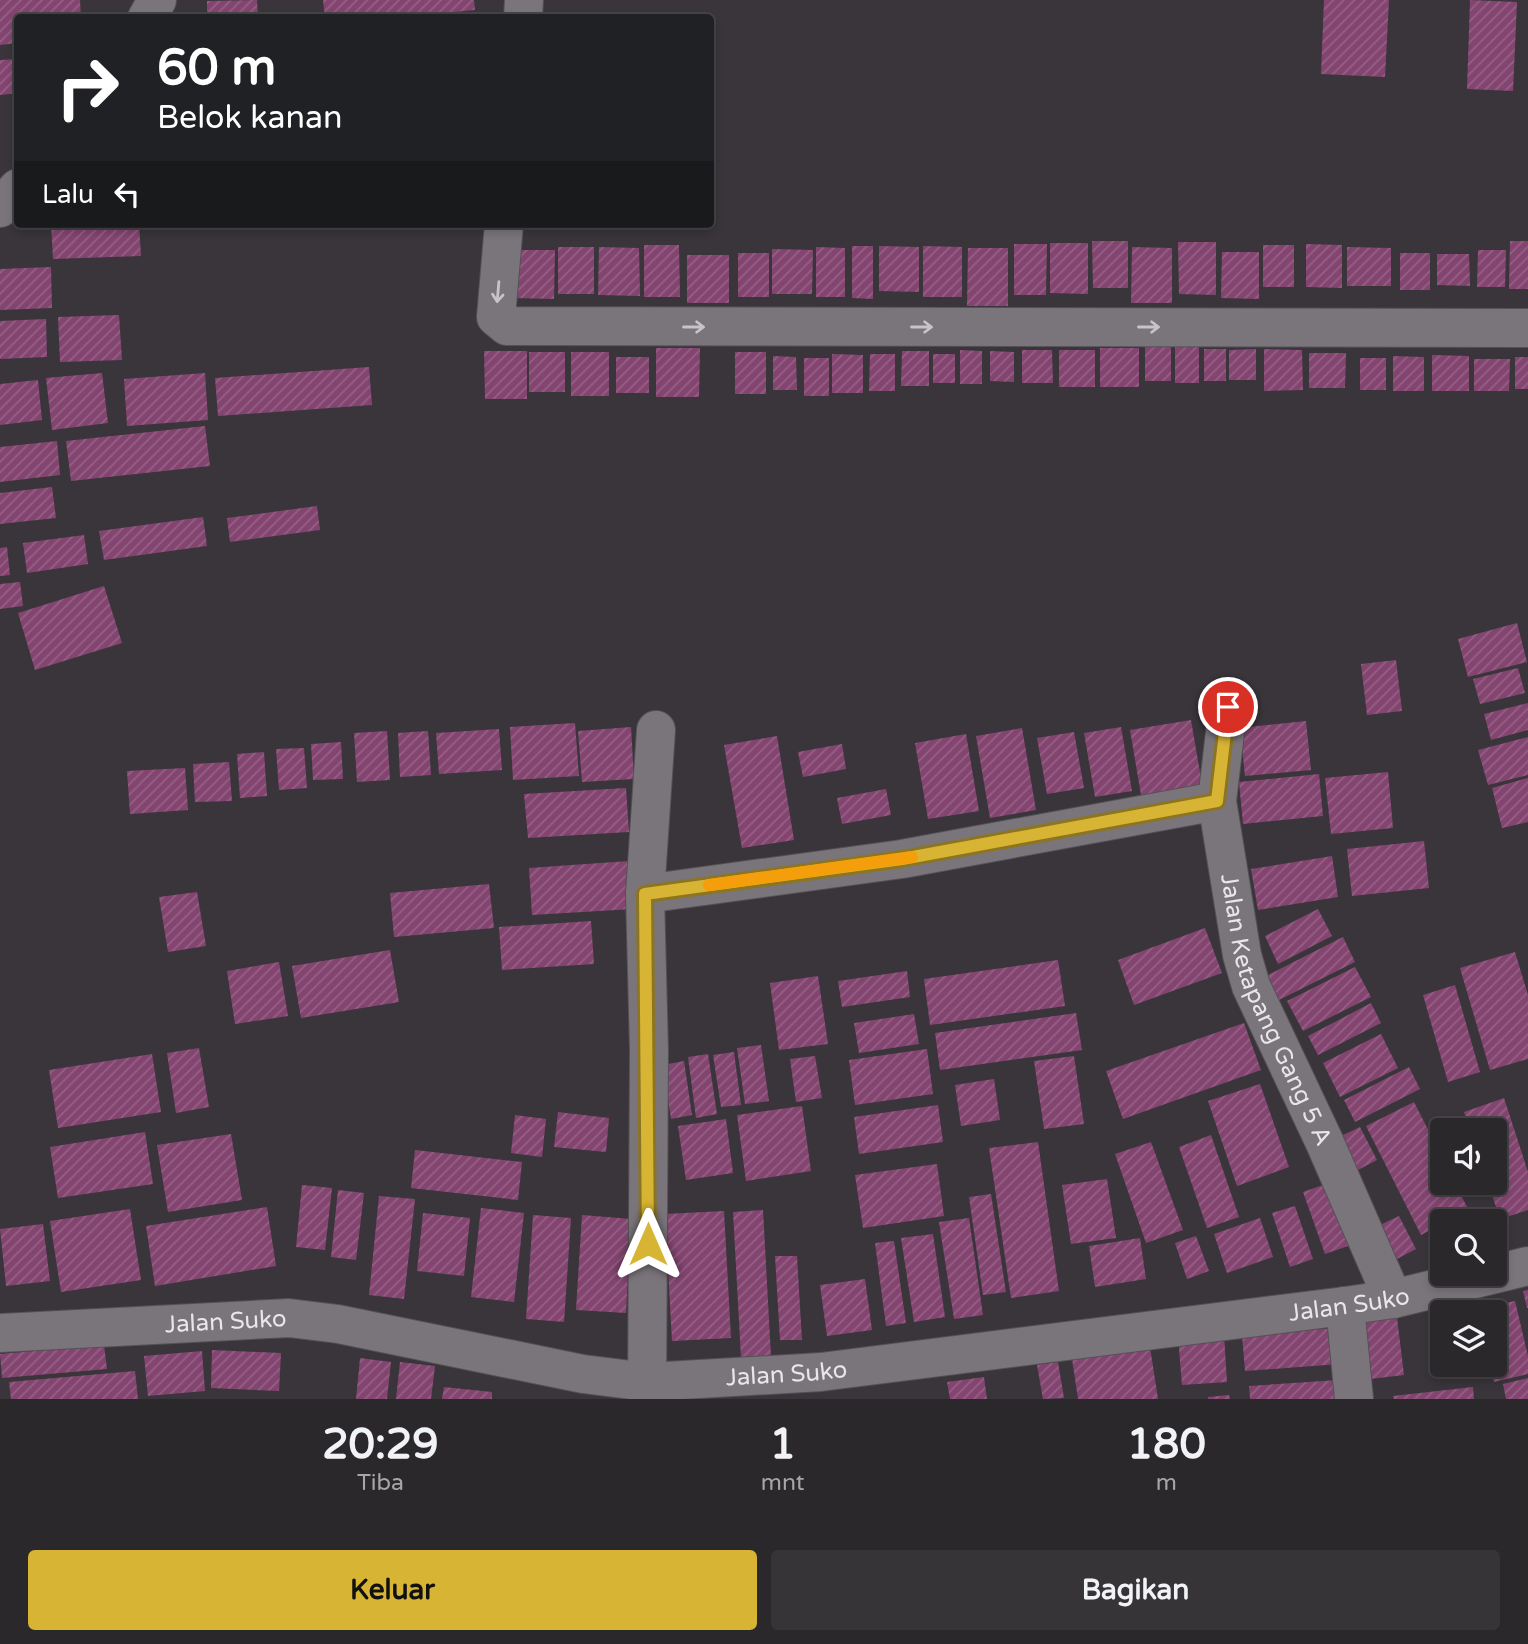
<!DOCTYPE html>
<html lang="id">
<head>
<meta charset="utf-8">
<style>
  body { margin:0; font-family:"Varela Round",sans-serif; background:#373438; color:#f1f3f6; height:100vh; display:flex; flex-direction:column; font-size:26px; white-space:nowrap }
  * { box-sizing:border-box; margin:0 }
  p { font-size:23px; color:#a6a6a9 }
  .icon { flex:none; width:38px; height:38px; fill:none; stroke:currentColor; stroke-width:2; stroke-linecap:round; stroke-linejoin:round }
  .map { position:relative; height:1399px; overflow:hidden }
  .side { display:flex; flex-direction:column; background:#2b282c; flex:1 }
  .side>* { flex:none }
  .top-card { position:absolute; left:14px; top:14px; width:700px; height:214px; border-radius:7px; box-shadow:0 4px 10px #0003,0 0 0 2px #474448; background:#202124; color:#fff; overflow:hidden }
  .controls { position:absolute; left:1430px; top:1118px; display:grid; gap:14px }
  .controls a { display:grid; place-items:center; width:77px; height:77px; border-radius:7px; background:#2b282c; box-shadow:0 4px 10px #0003,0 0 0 2px #474448; font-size:35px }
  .pin { position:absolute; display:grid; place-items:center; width:60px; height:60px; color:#fff; margin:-30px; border:4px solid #fff; border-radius:50%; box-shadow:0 2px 7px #0007 }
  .me { position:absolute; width:77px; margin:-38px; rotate:0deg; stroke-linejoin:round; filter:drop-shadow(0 0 5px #0008) }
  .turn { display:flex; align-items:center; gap:24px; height:147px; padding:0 28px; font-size:32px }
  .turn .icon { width:91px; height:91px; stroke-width:2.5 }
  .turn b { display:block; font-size:49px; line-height:60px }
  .then { display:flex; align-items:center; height:66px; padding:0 28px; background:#0003; gap:14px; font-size:26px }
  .eta { display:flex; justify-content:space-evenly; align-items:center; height:119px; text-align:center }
  .eta b { font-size:42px; font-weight:800; line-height:49px }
  .primary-button { display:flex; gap:14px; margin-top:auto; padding:14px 28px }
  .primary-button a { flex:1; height:80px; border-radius:7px; background:#d8b434; color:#111; font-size:28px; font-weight:800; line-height:80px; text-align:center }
  .primary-button a+a { background:#373438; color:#f1f3f6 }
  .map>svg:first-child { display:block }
</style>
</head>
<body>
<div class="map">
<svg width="1528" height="1399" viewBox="0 0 1528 1399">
  <defs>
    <pattern id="building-hatch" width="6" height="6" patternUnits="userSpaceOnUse" patternTransform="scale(1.75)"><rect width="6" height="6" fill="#834570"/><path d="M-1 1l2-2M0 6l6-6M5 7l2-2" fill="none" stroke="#956085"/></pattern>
  </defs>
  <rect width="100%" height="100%" fill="#39353b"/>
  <g fill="url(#building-hatch)">
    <path d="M0 0H80L81 18H18V43L0 45Z"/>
    <path d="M257 0 258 18H207V1Z"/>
    <path d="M323 0H474L475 10 394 18H325Z"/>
    <path d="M1324 0H1389L1385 77 1321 74Z"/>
    <path d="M1470 0 1517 2 1513 91 1467 89Z"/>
    <path d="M18 59V93L0 95V60Z"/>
    <path d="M51 224H139L141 256 53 259Z"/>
    <path d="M1092 241H1128V288H1093Z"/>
    <path d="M1510 241H1528V289H1509Z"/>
    <path d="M1178 242H1216V295L1179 294Z"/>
    <path d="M1050 243H1088V294L1050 293Z"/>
    <path d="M1014 244H1047L1046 295H1014Z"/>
    <path d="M1306 244 1342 245V288L1306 287Z"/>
    <path d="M644 245H679L680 297H644Z"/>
    <rect x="1263" y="245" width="31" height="42"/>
    <path d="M852 246H873V299L852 298Z"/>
    <path d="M879 246 919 247V292L879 291Z"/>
    <path d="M923 246 962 247V297H923Z"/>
    <rect x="558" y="247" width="36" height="47"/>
    <path d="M599 247 639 248 640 296 598 295Z"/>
    <path d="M816 247 845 248V297H816Z"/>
    <path d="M1132 247 1172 248V303H1131Z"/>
    <path d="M1347 247 1391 248V286H1347Z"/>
    <path d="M968 248H1008V306H967Z"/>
    <path d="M772 249 813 250 812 294H772Z"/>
    <path d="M513 250H555L554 299 513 298Z"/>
    <path d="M1478 250H1506L1505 287H1477Z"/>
    <path d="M1222 252H1259V299L1221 298Z"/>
    <rect x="738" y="253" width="31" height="44"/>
    <rect x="1400" y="253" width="30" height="37"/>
    <path d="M1437 254H1469L1470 286 1437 285Z"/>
    <rect x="687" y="255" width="42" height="48"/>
    <path d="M51 267 52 308 0 310V269Z"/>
    <path d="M119 315 122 360 60 362 58 317Z"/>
    <path d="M46 319 47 357 0 359V321Z"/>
    <rect x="1145" y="347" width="26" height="34"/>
    <rect x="1175" y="347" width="24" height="36"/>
    <path d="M656 348H700L699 397H656Z"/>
    <rect x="1100" y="348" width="39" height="39"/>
    <rect x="1204" y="349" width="22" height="32"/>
    <path d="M1256 349V380H1229V350Z"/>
    <path d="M1264 349 1302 350 1303 390 1264 391Z"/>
    <path d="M960 350 982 351V384H960Z"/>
    <path d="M1022 350H1052L1053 383H1022Z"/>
    <rect x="1059" y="350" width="36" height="37"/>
    <path d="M484 351H527V399H485Z"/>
    <path d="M902 351H929V386H901Z"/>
    <path d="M990 351 1014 352V382L990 381Z"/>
    <rect x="529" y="352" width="36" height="40"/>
    <rect x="571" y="352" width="38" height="44"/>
    <rect x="735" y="352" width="31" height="42"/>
    <path d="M1309 353H1346L1345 388H1309Z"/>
    <path d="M832 354 863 355V393H832Z"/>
    <path d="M870 354H895V391H869Z"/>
    <rect x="933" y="354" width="22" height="29"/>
    <path d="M1432 355 1469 356V391H1432Z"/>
    <path d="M773 356 796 357 797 390H773Z"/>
    <path d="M1393 356 1424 357V391H1393Z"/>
    <rect x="616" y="357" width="33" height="36"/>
    <rect x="1515" y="357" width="13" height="32"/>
    <rect x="804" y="358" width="25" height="38"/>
    <rect x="1360" y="358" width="26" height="32"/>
    <path d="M1474 359H1510L1509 391H1474Z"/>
    <path d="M369 367 372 405 218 416 215 378Z"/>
    <path d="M102 373 108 423 52 430 46 378Z"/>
    <path d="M205 373 208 420 127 426 124 379Z"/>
    <path d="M38 380 42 420 0 425V384Z"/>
    <path d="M205 426 210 466 71 481 66 441Z"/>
    <path d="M57 441 60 475 0 482V447Z"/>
    <path d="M52 487 56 518 0 524V493Z"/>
    <path d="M317 506 320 530 230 542 227 518Z"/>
    <path d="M203 517 207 546 104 560 99 531Z"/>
    <path d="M84 535 88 564 27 573 23 543Z"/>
    <path d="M7 547 10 575 0 576V548Z"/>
    <path d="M20 582 23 606 0 609V584Z"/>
    <path d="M104 586 122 643 35 670 18 613Z"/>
    <path d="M1517 623 1527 662 1468 677 1458 639Z"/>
    <path d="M1396 660 1402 711 1367 715 1361 664Z"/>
    <path d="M1518 668 1525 693 1480 704 1473 679Z"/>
    <path d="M1528 703V730L1491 740 1484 714Z"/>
    <path d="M1191 720 1203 790 1142 801 1130 730Z"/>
    <path d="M1306 721 1311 770 1245 776 1240 728Z"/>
    <path d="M575 723 579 776 513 780 510 727Z"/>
    <path d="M631 727 634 779 582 782 578 731Z"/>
    <path d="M1121 727 1132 791 1095 797 1084 733Z"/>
    <path d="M1022 728 1036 810 990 818 976 736Z"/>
    <path d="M499 729 502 770 439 774 436 733Z"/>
    <path d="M387 731 390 780 357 782 354 733Z"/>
    <path d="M428 731 431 775 400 777 398 733Z"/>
    <path d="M1074 732 1084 788 1047 794 1037 738Z"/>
    <path d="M966 734 979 811 928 819 915 743Z"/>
    <path d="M777 736 794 840 742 848 724 745Z"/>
    <path d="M1528 737V775L1488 785 1478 750Z"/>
    <path d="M341 742 343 779 313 780 311 744Z"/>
    <path d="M842 744 846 769 803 777 798 752Z"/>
    <path d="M304 748 307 788 279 790 276 749Z"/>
    <path d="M264 752 267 796 240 798 237 754Z"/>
    <path d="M229 762 232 801 195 802 193 764Z"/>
    <path d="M185 768 188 810 130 814 127 771Z"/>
    <path d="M1388 772 1393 828 1331 834 1325 778Z"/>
    <path d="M1319 774 1323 816 1243 824 1239 782Z"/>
    <path d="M1528 778V822L1502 828 1492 788Z"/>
    <path d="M626 788 629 832 528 838 524 794Z"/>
    <path d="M886 789 891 815 842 824 837 798Z"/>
    <path d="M1424 841 1429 888 1352 896 1347 849Z"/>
    <path d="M1332 856 1338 897 1258 910 1251 869Z"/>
    <path d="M629 861 633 909 532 915 529 868Z"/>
    <path d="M489 884 494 928 394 937 390 893Z"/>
    <path d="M197 892 206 946 168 952 159 897Z"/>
    <path d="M1318 909 1332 936 1278 964 1265 936Z"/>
    <path d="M591 921 594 964 502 970 499 927Z"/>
    <path d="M1205 928 1222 973 1134 1005 1118 960Z"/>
    <path d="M1343 937 1355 962 1275 1002 1264 977Z"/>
    <path d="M390 950 399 1002 301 1018 292 966Z"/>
    <path d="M1515 952 1528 995V1059L1490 1070 1460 968Z"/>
    <path d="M1058 960 1065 1006 930 1025 924 979Z"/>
    <path d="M279 962 288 1016 235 1024 227 971Z"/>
    <path d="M1355 967 1371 997 1303 1031 1287 1001Z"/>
    <path d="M907 971 910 997 842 1007 838 981Z"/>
    <path d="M818 976 828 1044 779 1050 770 983Z"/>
    <path d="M1455 985 1480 1072 1448 1082 1423 995Z"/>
    <path d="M1371 1003 1381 1023 1318 1055 1308 1036Z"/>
    <path d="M1076 1013 1082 1050 940 1070 935 1033Z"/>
    <path d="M914 1014 919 1044 859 1053 854 1023Z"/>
    <path d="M1244 1023 1261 1070 1123 1119 1106 1071Z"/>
    <path d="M1381 1034 1398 1068 1340 1097 1323 1063Z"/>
    <path d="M761 1045 769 1101 745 1104 737 1048Z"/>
    <path d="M199 1048 209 1107 176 1113 167 1053Z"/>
    <path d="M927 1049 933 1094 855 1105 849 1060Z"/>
    <path d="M734 1052 741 1105 721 1107 713 1055Z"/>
    <path d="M152 1054 161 1112 58 1128 49 1070Z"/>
    <path d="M708 1054 717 1114 696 1118 688 1057Z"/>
    <path d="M815 1056 822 1098 796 1102 790 1059Z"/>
    <path d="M1074 1056 1084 1124 1044 1129 1034 1061Z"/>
    <path d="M684 1061 692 1115 671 1119 663 1065Z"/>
    <path d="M1409 1067 1420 1089 1355 1122 1344 1100Z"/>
    <path d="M994 1079 1000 1120 961 1126 955 1085Z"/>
    <path d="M1260 1084 1289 1167 1237 1186 1208 1101Z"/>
    <path d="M1504 1098 1528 1172V1210L1500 1219 1488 1183H1494V1130H1470L1464 1112Z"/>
    <path d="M1414 1102 1442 1157V1183H1455L1469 1211 1442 1222V1224L1421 1235 1366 1126Z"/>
    <path d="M938 1105 943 1142 859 1154 854 1117Z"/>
    <path d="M802 1106 811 1171 746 1181 737 1115Z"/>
    <path d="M558 1112 609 1118 606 1152 554 1147Z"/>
    <path d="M515 1115 546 1119 542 1157 511 1153Z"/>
    <path d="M726 1119 733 1173 686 1180 678 1126Z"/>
    <path d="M1360 1127 1377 1160 1356 1171 1339 1137Z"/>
    <path d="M145 1132 153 1184 58 1198 50 1147Z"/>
    <path d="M231 1134 242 1200 168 1212 157 1145Z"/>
    <path d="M1211 1135 1239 1217 1207 1228 1179 1147Z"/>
    <path d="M1038 1142 1059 1291 1011 1298 989 1148Z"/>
    <path d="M1151 1142 1183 1230 1146 1243 1115 1154Z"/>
    <path d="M415 1150 522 1162 518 1200 411 1188Z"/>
    <path d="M937 1164 944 1216 863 1228 855 1175Z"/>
    <path d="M1107 1179 1116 1238 1071 1244 1062 1185Z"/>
    <path d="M1329 1183 1351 1245 1325 1254 1303 1192Z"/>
    <path d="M302 1185 332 1188 325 1250 296 1247Z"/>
    <path d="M338 1190 364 1193 356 1260 331 1257Z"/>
    <path d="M991 1194 1006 1292 983 1295 969 1197Z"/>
    <path d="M379 1196 415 1199 404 1299 369 1295Z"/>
    <path d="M1295 1206 1313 1259 1290 1267 1272 1213Z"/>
    <path d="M267 1207 276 1266 155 1286 146 1226Z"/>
    <path d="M481 1208 524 1213 514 1302 471 1297Z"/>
    <path d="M130 1209 141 1280 61 1292 50 1221Z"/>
    <path d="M763 1210 771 1356 741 1358 733 1212Z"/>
    <path d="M724 1211 731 1338 672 1341 665 1214Z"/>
    <path d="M423 1213 470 1218 464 1276 417 1271Z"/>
    <path d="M533 1215 571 1218 564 1322 526 1319Z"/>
    <path d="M582 1215 631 1219 626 1313 576 1310Z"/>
    <path d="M1399 1216 1416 1249 1397 1259 1380 1225Z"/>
    <path d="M969 1218 983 1315 954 1319 939 1222Z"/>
    <path d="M1260 1218 1273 1257 1227 1273 1214 1234Z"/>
    <path d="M43 1224 50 1281 6 1286 0 1229Z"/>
    <path d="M933 1234 945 1317 914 1322 901 1238Z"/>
    <path d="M1196 1236 1209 1271 1187 1279 1175 1243Z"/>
    <path d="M1140 1238 1146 1279 1095 1287 1089 1246Z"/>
    <path d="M894 1241 906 1323 886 1326 875 1243Z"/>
    <path d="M775 1256H797L802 1340H780Z"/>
    <path d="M865 1279 872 1330 827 1336 820 1285Z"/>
    <path d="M1528 1290V1308H1527L1523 1291Z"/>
    <path d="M1515 1301 1528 1356V1374L1494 1382 1490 1365H1494V1312H1478L1477 1309Z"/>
    <path d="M1396 1309 1404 1375 1362 1380 1354 1314Z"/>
    <path d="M1336 1328 1339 1364 1245 1371 1242 1335Z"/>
    <path d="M1224 1334 1227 1382 1182 1385 1178 1337Z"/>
    <path d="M104 1345 107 1369 2 1378 0 1354Z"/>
    <path d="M1150 1347 1158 1399H1078L1072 1359Z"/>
    <path d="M212 1350 281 1353 279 1391 211 1388Z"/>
    <path d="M202 1351 205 1391 148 1396 144 1356Z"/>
    <path d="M360 1358 391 1362 387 1399H356Z"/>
    <path d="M400 1362 435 1366 431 1399H396Z"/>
    <path d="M1058 1362 1064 1398 1043 1399 1037 1365Z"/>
    <path d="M135 1371 138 1399H11L9 1382Z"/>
    <path d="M984 1377 987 1399H950L947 1382Z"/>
    <path d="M1528 1378V1399H1506L1503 1384Z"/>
    <path d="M1338 1380 1340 1399H1250L1249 1386Z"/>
    <path d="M444 1387 492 1392V1399H442Z"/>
    <path d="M1473 1387 1474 1399H1394L1393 1396Z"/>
    <path d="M1229 1395 1230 1399H1208V1397Z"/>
  </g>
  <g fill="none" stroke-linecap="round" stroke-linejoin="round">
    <g stroke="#545156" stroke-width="40">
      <g id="minor">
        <path d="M523 18 524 0"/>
        <path d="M504 224 496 317 507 326 1528 328"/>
        <path id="s1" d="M1228 707 1217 801 1242 955 1251 986 1325 1143 1393 1299"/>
        <path d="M645 894 902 859 1217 801"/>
        <path d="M1345 1306 1354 1399"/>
        <path d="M647 1399 649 1051 645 894 656 730"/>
      </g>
    </g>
    <g stroke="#545156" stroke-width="40">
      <g id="tertiary">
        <path d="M147 18 157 0"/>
        <path d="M0 208 18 188"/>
        <path id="s2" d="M0 1333 289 1318 338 1324 583 1374 648 1382 821 1372 1345 1306 1393 1299 1528 1266"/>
      </g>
    </g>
    <use href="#minor" stroke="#79757b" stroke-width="38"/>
    <use href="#tertiary" stroke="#79757b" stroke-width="38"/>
  </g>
  <defs><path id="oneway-shaft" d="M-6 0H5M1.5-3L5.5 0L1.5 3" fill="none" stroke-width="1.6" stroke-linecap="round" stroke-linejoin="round" transform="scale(1.75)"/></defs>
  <g stroke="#c7c4c9">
    <use href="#oneway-shaft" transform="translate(498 292) rotate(95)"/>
    <use href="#oneway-shaft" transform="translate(694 327)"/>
    <use href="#oneway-shaft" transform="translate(922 327)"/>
    <use href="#oneway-shaft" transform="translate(1149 327)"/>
  </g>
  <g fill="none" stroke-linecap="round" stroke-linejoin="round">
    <g stroke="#8c7522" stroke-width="18">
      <path id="route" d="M648 1244 645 894 902 859 1217 801 1228 707"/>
    </g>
    <use href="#route" stroke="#d8b434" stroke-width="12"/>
    <path stroke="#f59e0b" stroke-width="12" d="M709 885 912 857"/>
  </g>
  <g text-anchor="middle" stroke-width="7" stroke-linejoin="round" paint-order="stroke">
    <g font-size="24" fill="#e8e6ea" stroke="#39353b">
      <text dy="8" stroke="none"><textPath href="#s1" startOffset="313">Jalan Ketapang Gang 5 A</textPath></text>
      <text dy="8" stroke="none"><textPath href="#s2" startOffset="1360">Jalan Suko</textPath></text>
      <text dy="8" stroke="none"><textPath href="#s2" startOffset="226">Jalan Suko</textPath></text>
      <text dy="8" stroke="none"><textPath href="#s2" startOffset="793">Jalan Suko</textPath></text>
    </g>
  </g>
</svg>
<div class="controls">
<a><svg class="icon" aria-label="sound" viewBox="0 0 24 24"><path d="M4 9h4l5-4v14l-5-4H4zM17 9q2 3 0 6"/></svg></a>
<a><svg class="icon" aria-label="search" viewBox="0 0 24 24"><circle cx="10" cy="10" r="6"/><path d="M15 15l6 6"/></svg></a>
<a><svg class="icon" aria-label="layers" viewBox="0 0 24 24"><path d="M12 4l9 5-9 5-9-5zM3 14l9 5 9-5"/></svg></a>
</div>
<div class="pin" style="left:1228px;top:707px;background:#d93025"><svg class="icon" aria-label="arrive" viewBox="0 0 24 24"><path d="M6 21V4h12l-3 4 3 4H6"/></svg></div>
<svg class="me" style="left:648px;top:1244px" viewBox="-20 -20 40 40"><path d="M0-17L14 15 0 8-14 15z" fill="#d8b434" stroke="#fff" stroke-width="4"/></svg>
<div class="top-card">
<div class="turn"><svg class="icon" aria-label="right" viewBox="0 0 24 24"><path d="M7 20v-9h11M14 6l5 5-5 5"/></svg><div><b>60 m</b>Belok kanan</div></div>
<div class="then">Lalu<svg class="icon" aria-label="left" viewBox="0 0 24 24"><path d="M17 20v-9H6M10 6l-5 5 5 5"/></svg></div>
</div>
</div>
<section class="side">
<div class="eta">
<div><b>20:29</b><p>Tiba</p></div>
<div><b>1</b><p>mnt</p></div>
<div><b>180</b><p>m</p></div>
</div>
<div class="primary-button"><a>Keluar</a><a>Bagikan</a></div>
</section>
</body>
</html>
